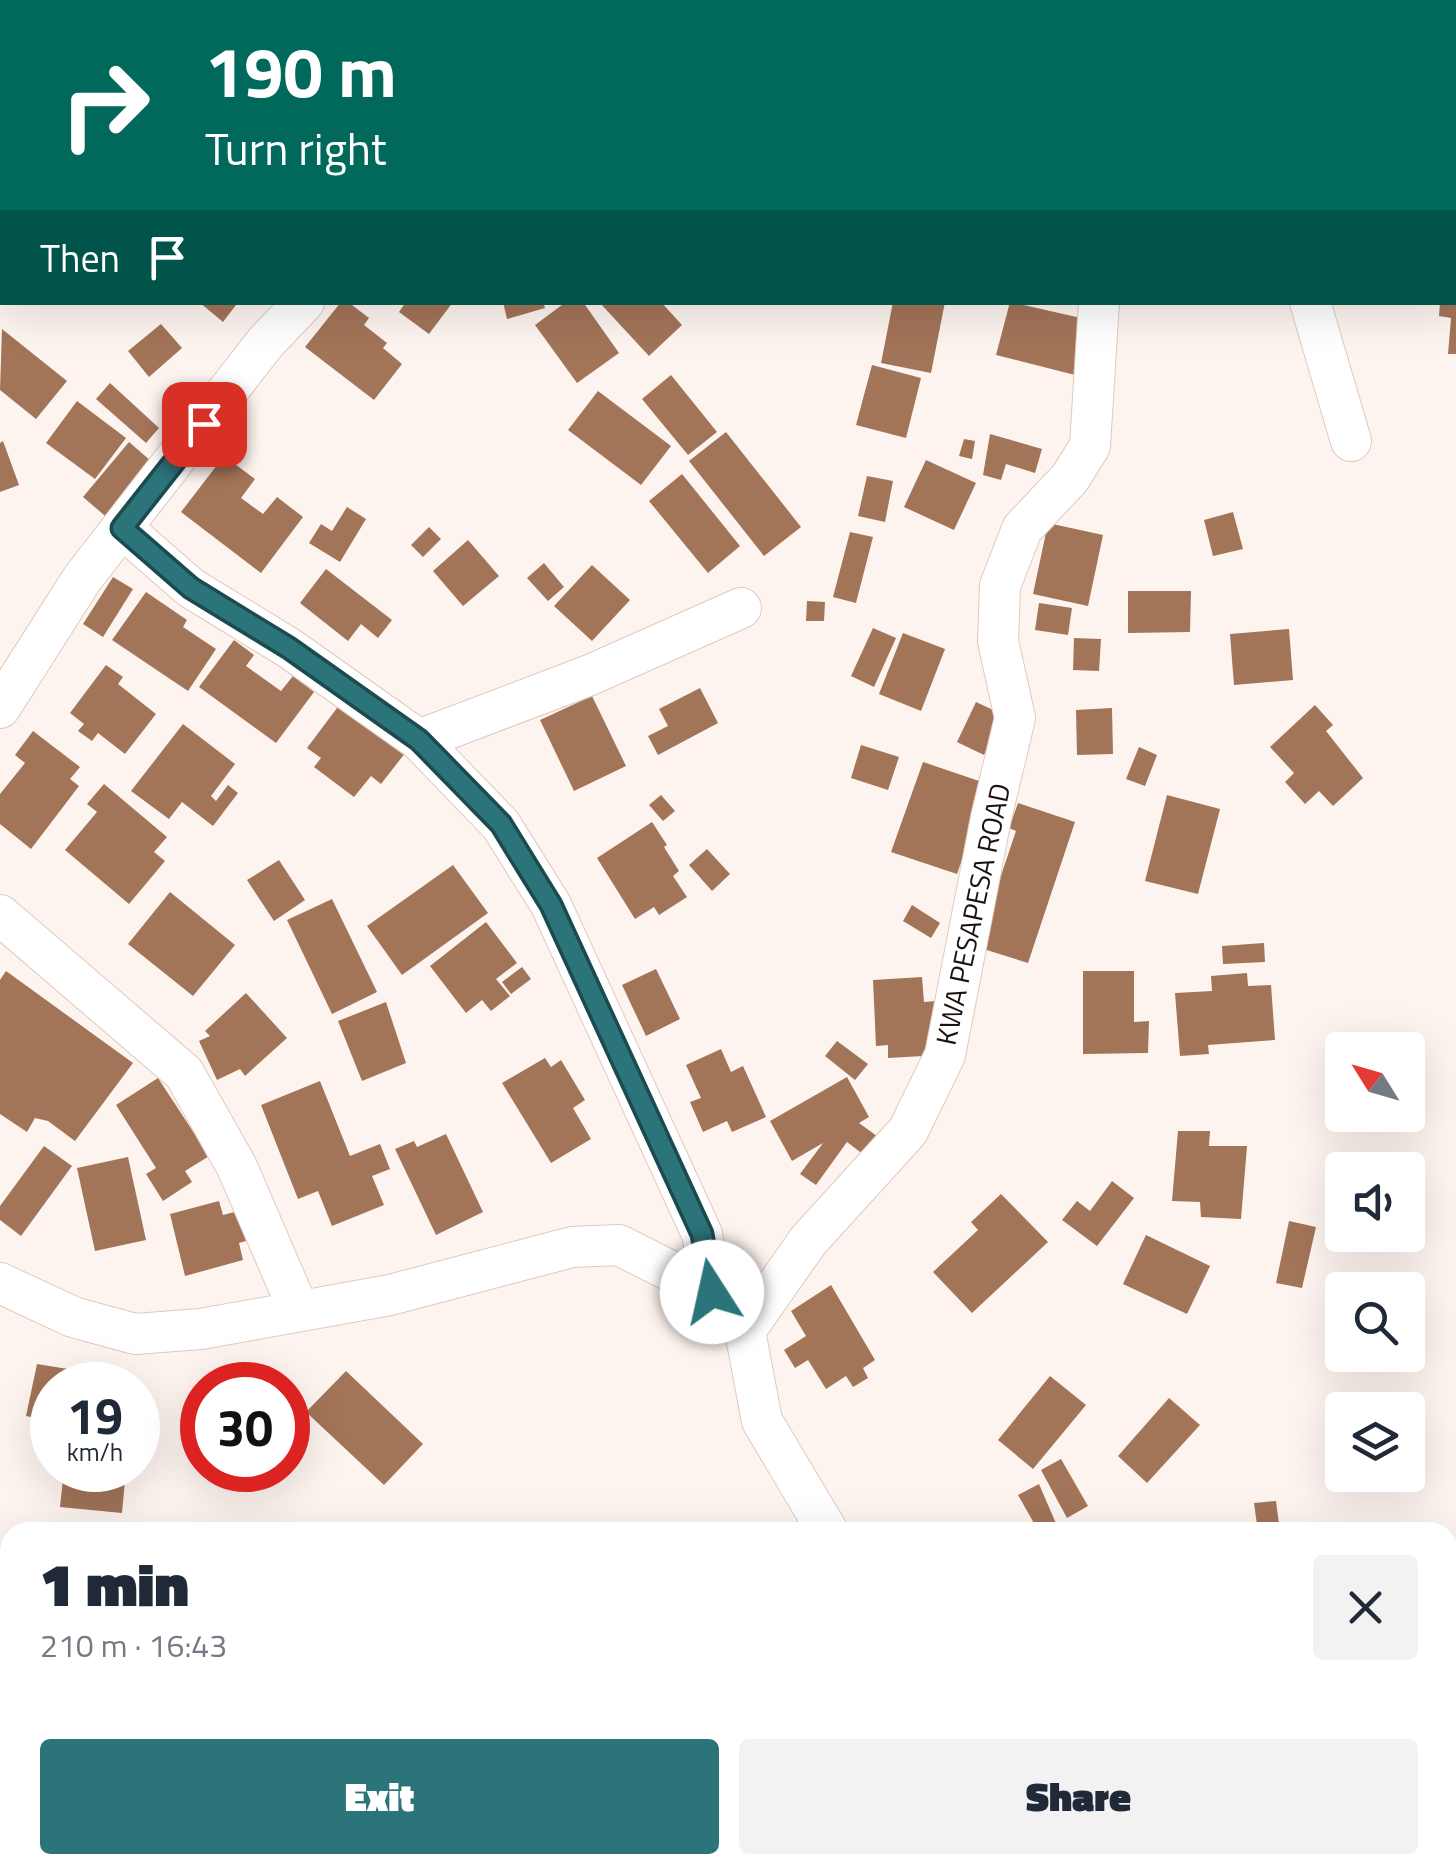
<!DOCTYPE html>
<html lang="en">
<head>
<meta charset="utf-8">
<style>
  body { margin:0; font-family:"Titillium Web",sans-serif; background:#f2f2f3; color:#1f2937; height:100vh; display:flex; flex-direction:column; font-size:38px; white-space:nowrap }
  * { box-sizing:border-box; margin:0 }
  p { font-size:32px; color:#747a83 }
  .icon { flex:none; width:55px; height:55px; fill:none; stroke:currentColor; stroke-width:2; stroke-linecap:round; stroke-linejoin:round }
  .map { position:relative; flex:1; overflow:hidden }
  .sheet { position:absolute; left:0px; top:1522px; width:1458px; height:352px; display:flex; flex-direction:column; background:#fff; border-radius:30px 30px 0 0; box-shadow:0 10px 40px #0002 }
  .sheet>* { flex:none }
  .top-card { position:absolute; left:0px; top:0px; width:1458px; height:305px; box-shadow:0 10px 40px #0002; background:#00695c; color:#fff; overflow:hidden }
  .needle { width:65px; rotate:307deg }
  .tools { position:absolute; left:1325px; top:1032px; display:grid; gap:20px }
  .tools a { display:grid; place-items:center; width:100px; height:100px; border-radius:10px; background:#fff; box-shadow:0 10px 40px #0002; font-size:50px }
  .speed { position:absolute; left:30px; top:1362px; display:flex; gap:20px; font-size:50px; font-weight:700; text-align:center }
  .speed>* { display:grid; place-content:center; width:130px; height:130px; border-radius:50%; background:#fff; box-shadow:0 10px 40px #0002; line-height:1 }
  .speed small { font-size:25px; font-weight:400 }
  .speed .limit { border:15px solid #d22; background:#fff; color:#111 }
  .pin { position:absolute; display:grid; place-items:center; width:85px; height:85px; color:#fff; margin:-42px; border-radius:20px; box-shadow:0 5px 15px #0006 }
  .me { position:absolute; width:110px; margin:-55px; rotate:350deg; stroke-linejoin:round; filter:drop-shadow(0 0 8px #0008) }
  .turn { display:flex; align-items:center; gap:35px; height:210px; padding:0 40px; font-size:45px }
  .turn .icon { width:130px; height:130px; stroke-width:2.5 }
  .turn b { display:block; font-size:70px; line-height:85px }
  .then { display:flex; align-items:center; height:95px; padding:0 40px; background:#0003; gap:20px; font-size:38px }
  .round { display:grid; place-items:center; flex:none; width:105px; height:105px; border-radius:10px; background:#f2f2f3 }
  .head { display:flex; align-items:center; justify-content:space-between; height:170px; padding:0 40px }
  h1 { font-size:60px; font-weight:800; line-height:75px }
  .action { display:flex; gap:20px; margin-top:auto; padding:20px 40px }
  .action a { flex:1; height:115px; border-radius:10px; background:#2b747a; color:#fff; font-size:40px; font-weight:800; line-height:115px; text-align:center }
  .action a+a { background:#f2f2f3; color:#1f2937 }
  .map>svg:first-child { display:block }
</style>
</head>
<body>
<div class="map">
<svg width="1456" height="1874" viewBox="0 0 1456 1874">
  <rect width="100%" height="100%" fill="#fef4ef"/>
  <g fill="#a27458">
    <path d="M199 302H233L236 305 223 322Z"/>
    <path d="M341 302H348L369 318 364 325 387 343 383 348 402 364 374 400 305 347Z"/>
    <path d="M406 302H453L429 334 399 312Z"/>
    <path d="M503 302H543L545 308 507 319Z"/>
    <path d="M566 302H583L619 353 577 383 535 325Z"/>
    <path d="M599 302H661L682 325 649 356Z"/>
    <path d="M893 302H945L931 373 881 363Z"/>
    <path d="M1010 302 1094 321 1079 376 996 355Z"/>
    <path d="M1440 302H1456V354H1448L1451 318 1439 316Z"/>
    <path d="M161 324 182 348 149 377 128 351Z"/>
    <path d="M2 329 67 381 36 419 0 390Z"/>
    <path d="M872 365 921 378 906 438 856 425Z"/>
    <path d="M671 375 717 432 688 455 642 399Z"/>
    <path d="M110 383 159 428 146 443 96 399Z"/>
    <path d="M598 391 671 446 641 485 568 430Z"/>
    <path d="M77 401 126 438 95 479 46 443Z"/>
    <path d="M726 432 801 527 764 556 689 461Z"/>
    <path d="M990 434 1042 449 1035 473 1006 464 1001 480 983 475Z"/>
    <path d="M964 439 975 441 972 459 959 456Z"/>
    <path d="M3 441 19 485 0 492V443Z"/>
    <path d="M129 442 151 461 111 521 83 497Z"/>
    <path d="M224 456 255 479 241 498 263 514 277 497 303 517 261 573 181 512Z"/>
    <path d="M926 460 976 483 954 530 904 507Z"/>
    <path d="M682 474 740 546 708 573 649 501Z"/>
    <path d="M867 476 893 481 885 522 858 516Z"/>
    <path d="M347 507 366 519 340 562 309 543 321 524 332 531Z"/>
    <path d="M1233 512 1243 549 1213 556 1204 520Z"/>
    <path d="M1048 523 1103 535 1088 606 1033 594Z"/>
    <path d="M429 527 441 539 423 557 411 545Z"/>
    <path d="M850 532 873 537 856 603 833 597Z"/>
    <path d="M468 540 499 576 463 606 433 571Z"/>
    <path d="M544 563 564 587 548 601 527 578Z"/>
    <path d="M592 565 630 600 592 641 554 606Z"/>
    <path d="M326 569 392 620 378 638 361 624 348 641 300 603Z"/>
    <path d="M113 577 133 589 103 637 83 624Z"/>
    <path d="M1128 591H1191L1190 632 1128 633Z"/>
    <path d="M146 592 187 620 183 627 216 649 188 691 112 640Z"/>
    <path d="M807 601 825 602 824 621H806Z"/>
    <path d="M1039 603 1072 608 1068 635 1035 630Z"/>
    <path d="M873 628 896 638 874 687 851 676Z"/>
    <path d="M1289 629 1293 680 1234 685 1230 634Z"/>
    <path d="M903 633 945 649 921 711 879 694Z"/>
    <path d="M1074 638 1101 639 1099 671 1073 670Z"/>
    <path d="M234 640 254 655 246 666 281 691 293 676 314 692 276 743 199 687Z"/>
    <path d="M106 665 123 677 118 684 156 714 125 754 98 733 92 741 78 731 84 724 70 713Z"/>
    <path d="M700 688 718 723 658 755 648 736 668 726 659 709Z"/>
    <path d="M592 696 626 766 574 791 540 720Z"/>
    <path d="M976 702 1004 715 984 755 957 742Z"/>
    <path d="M340 704 413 743 381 784 371 776 354 797 314 767 321 758 307 748Z"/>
    <path d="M1315 705 1333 725 1326 731 1363 778 1333 806 1319 791 1305 804 1285 782 1294 773 1270 747Z"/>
    <path d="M1112 708 1113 754 1077 755 1076 710Z"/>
    <path d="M183 724 235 764 211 796 216 801 228 785 238 793 213 826 182 802 169 819 131 791Z"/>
    <path d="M33 731 80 767 70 779 79 786 31 849 0 824V794L25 763 15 755Z"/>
    <path d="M861 745 899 757 888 790 851 778Z"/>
    <path d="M1139 747 1157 755 1145 786 1126 779Z"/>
    <path d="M923 762 988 784 957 874 891 852Z"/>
    <path d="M104 784 167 837 154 852 165 861 129 904 65 850 97 812 87 804Z"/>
    <path d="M661 795 675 811 663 821 649 805Z"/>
    <path d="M1167 795 1220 809 1198 894 1145 881Z"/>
    <path d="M1018 803 1075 822 1028 963 977 947 1016 831 1009 828Z"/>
    <path d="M652 822 667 845 664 847 679 871 673 876 687 897 659 915 654 907 635 919 597 858Z"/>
    <path d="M707 849 730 874 712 891 689 865Z"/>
    <path d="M279 860 305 900 274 921 247 880Z"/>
    <path d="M453 865 488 913 402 975 367 926Z"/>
    <path d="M170 892 235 945 193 996 128 944Z"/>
    <path d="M332 899 377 992 332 1014 287 920Z"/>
    <path d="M912 905 940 923 931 938 903 921Z"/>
    <path d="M486 922 517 963 496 979 510 996 491 1011 482 1000 466 1013 430 966Z"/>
    <path d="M1264 943 1265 962 1223 964 1222 946Z"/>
    <path d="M522 967 531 979 511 994 502 982Z"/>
    <path d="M656 969 680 1019 646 1036 622 985Z"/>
    <path d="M6 971 133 1063 75 1141 48 1121 35 1118 27 1132 0 1114V980Z"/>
    <path d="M1083 971H1134V1022L1149 1021 1148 1053 1083 1054Z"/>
    <path d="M1247 973 1248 986 1271 985 1275 1040 1208 1045 1209 1054 1180 1056 1175 993 1212 991 1211 976Z"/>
    <path d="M922 977 924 1002 937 1001 940 1055 888 1058V1045L876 1046 873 980Z"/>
    <path d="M246 993 287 1038 245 1076 240 1069 217 1080 199 1041 210 1036 205 1031Z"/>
    <path d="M386 1002 406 1063 362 1081 338 1021Z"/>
    <path d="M837 1041 868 1064 855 1080 825 1056Z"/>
    <path d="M721 1049 731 1072 743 1066 766 1117 732 1132 727 1121 703 1132 690 1102 701 1098 686 1065Z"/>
    <path d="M545 1058 551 1067 561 1060 585 1100 573 1108 591 1139 551 1163 502 1083Z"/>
    <path d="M847 1077 869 1117 859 1123 881 1139 868 1158 847 1142 816 1185 800 1174 823 1143 792 1161 770 1121Z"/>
    <path d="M158 1078 194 1133 204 1127 219 1150 185 1171 192 1182 163 1201 146 1174 156 1168 116 1105Z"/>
    <path d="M320 1081 350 1156 380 1144 390 1169 372 1176 384 1205 332 1226 318 1191 298 1199 261 1105Z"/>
    <path d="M1178 1131H1210L1209 1146H1247L1241 1219 1201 1217 1200 1202 1172 1201Z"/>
    <path d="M446 1134 483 1212 436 1235 395 1149 414 1141 417 1147Z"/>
    <path d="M44 1146 72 1166 21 1236 0 1220V1206Z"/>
    <path d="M128 1157 146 1240 95 1251 77 1168Z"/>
    <path d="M1112 1181 1134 1198 1097 1246 1062 1220 1077 1201 1090 1211Z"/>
    <path d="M1001 1194 1048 1242 972 1313 933 1272 978 1230 971 1222Z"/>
    <path d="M219 1201 223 1215 238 1211 246 1241 239 1243 243 1260 185 1276 170 1214Z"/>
    <path d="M1289 1221 1316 1227 1302 1288 1276 1283Z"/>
    <path d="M1146 1235 1210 1266 1187 1314 1123 1284Z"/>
    <path d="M831 1285 875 1360 863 1368 868 1378 853 1387 846 1376 826 1389 808 1360 795 1368 784 1350 806 1336 791 1311Z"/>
    <path d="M37 1364 68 1369 64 1385H52V1421L26 1416Z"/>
    <path d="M346 1371 423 1444 384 1485 306 1412Z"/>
    <path d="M1050 1376 1086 1405 1033 1469 998 1440Z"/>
    <path d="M1169 1398 1200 1425 1147 1483 1118 1456Z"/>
    <path d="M1061 1459 1088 1506 1067 1518 1041 1470Z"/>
    <path d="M64 1470H126L122 1513 60 1507Z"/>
    <path d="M1039 1484 1058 1528 1048 1532H1039L1018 1495Z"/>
    <path d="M1276 1501 1280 1532H1258L1254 1503Z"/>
    <path d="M0 1666 10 1677V1745L3 1752Z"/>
    <path d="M10 1765V1802L0 1793V1777Z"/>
    <path d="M84 1865H140L134 1874 111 1866 106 1874H99Z"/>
  </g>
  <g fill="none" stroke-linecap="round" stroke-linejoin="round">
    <g stroke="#e0c9bd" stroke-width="42">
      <g id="street">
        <path d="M98 0 101 2"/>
        <path d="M1100 0V2"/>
        <path d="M566 2 568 0"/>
        <path d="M1310 302 1351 441"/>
        <path d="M122 528 191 588 289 648 419 740 501 825 551 905 702 1234 712 1292 745 1331"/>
        <path d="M0 708 82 579 265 343 304 302"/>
        <path d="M419 740 590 675 741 608"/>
        <path d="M0 915 184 1073 237 1167 299 1311"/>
        <path d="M0 1283 73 1317 135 1334 201 1329 390 1295 572 1247 619 1245 712 1292"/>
        <path d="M828 1532 762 1421 745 1331 808 1241 908 1131 945 1055 991 818 1015 718 998 641 1000 586 1022 529 1070 478 1090 446 1099 302"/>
        <path d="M1448 1667 1456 1660"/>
        <path d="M1448 1720 1456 1725"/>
        <path d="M18 1865 37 1874"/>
        <path d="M1009 1865 1012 1874"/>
        <path d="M1135 1874 1178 1865"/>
      </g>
    </g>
    <use href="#street" stroke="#fff" stroke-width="40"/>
  </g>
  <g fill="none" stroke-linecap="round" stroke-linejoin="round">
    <g stroke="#1c4b4f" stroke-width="25">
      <path id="route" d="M204 424 122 528 191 588 289 648 419 740 501 824 551 905 702 1234 712 1292"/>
    </g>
    <use href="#route" stroke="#2b747a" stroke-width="18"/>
  </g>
  <g text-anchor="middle" stroke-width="8" stroke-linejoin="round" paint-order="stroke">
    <g font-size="28" fill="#1b130f" stroke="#fff">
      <text transform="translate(973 914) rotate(-78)" y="10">KWA PESAPESA ROAD</text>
    </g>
  </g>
</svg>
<div class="tools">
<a><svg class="needle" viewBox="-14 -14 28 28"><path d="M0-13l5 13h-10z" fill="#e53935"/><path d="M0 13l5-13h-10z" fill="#747a83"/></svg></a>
<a><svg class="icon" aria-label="sound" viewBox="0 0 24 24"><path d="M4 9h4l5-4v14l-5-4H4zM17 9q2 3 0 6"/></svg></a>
<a><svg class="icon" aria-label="search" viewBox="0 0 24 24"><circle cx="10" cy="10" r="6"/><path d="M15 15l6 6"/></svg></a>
<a><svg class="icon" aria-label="layers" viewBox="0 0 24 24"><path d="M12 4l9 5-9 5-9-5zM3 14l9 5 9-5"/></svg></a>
</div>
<div class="speed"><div>19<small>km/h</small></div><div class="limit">30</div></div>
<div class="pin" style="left:204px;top:424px;background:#d93025"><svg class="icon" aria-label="arrive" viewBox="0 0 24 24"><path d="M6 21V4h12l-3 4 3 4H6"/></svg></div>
<svg class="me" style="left:712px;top:1292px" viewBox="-20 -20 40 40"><circle r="19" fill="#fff"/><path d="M0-13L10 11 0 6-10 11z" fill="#2b747a"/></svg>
<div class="top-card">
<div class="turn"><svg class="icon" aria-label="right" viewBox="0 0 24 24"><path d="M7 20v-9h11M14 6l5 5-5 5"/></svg><div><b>190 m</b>Turn right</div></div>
<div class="then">Then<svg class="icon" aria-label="arrive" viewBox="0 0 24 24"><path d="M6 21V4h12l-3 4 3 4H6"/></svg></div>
</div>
<section class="sheet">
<div class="head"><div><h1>1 min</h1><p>210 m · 16:43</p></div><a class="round"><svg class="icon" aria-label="close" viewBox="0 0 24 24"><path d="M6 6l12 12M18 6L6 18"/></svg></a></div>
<div class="action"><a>Exit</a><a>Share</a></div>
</section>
</div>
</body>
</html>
